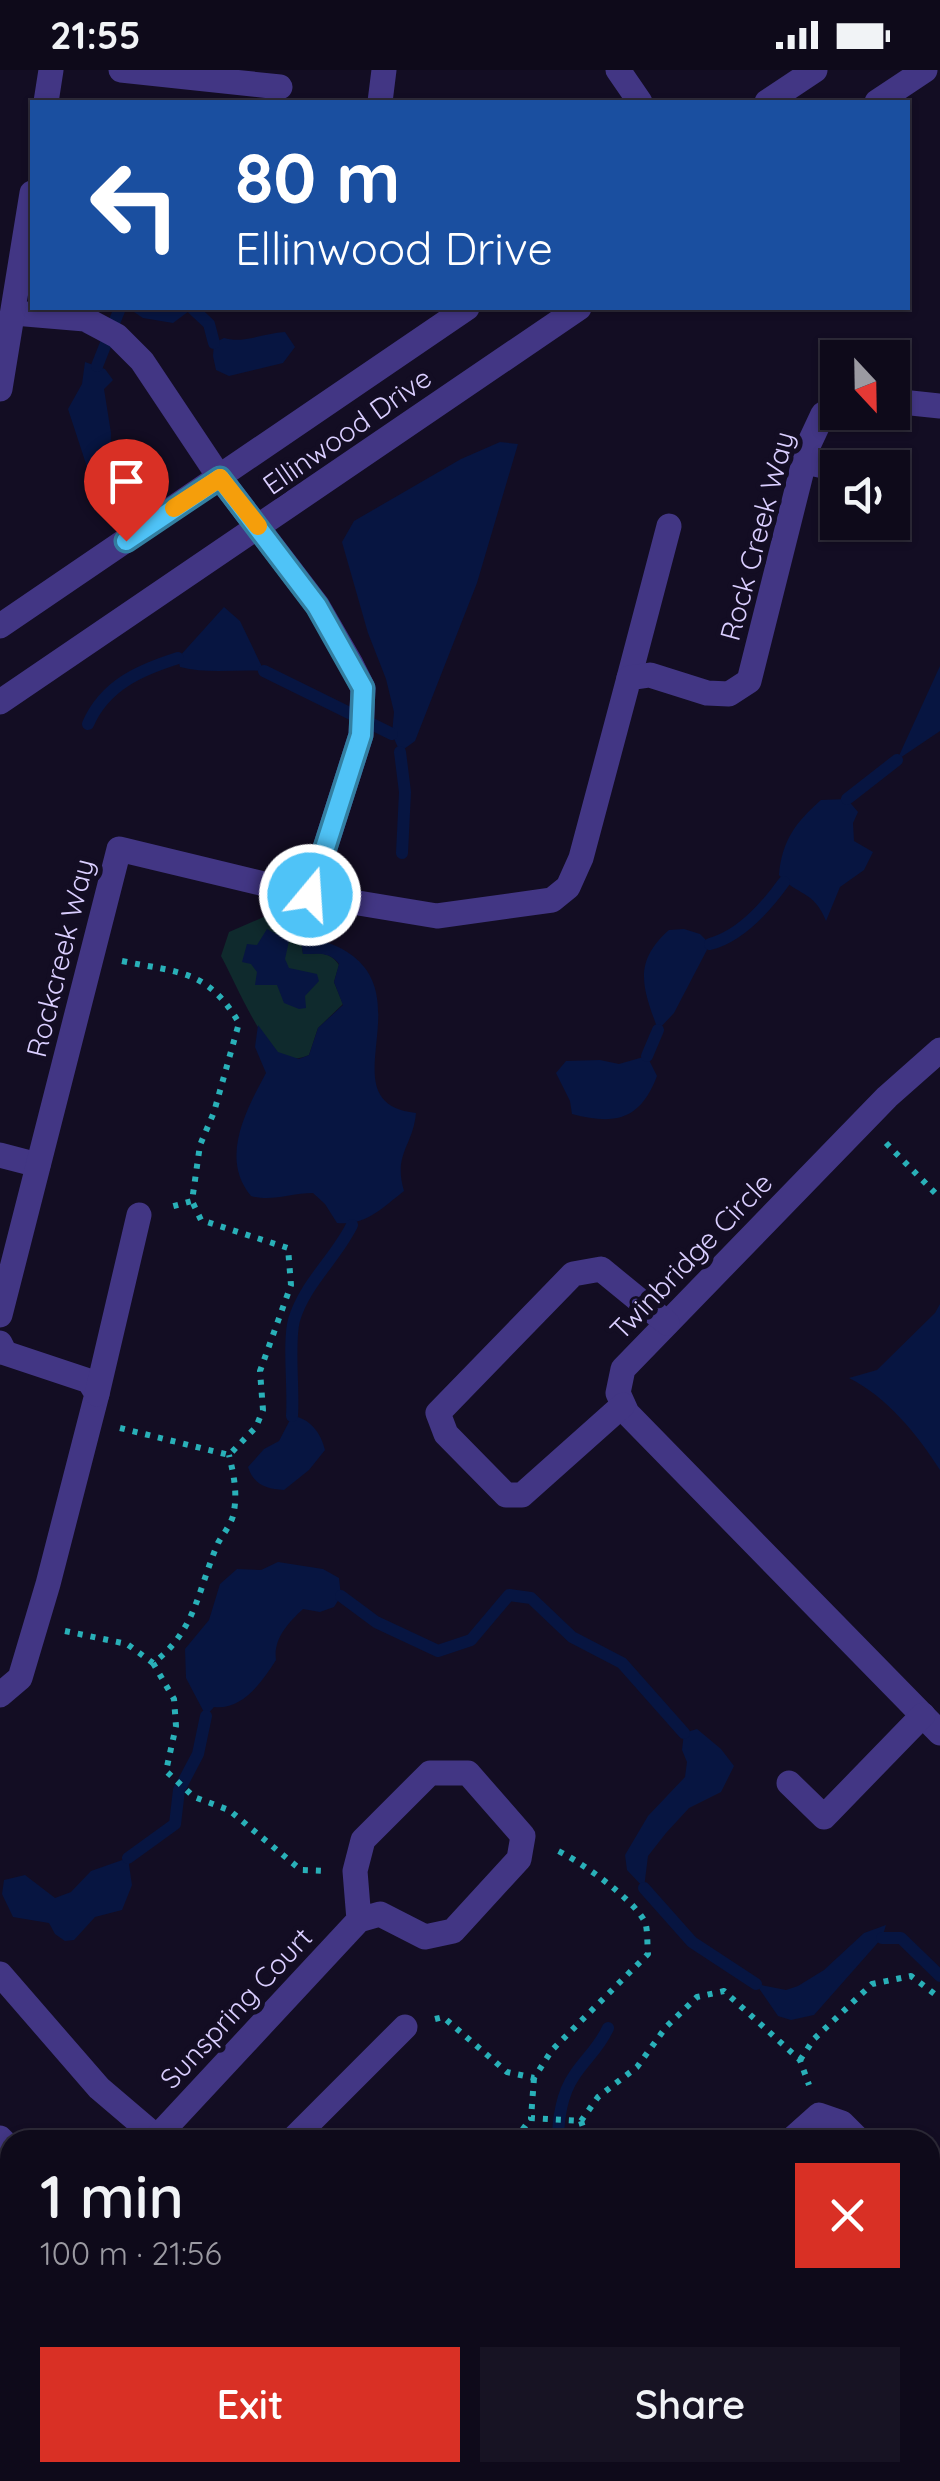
<!DOCTYPE html>
<html lang="en">
<head>
<meta charset="utf-8">
<style>
  body { margin:0; font-family:Quicksand,sans-serif; background:#171323; color:#f1f3f6; height:100vh; display:flex; flex-direction:column; font-size:38px; white-space:nowrap }
  * { box-sizing:border-box; margin:0 }
  p { font-size:32px; color:#9b9aa2 }
  .icon { flex:none; width:55px; height:55px; fill:none; stroke:currentColor; stroke-width:2; stroke-linecap:round; stroke-linejoin:round }
  .map { position:relative; flex:1; overflow:hidden }
  .side { position:absolute; left:0px; top:2060px; width:940px; height:352px; display:flex; flex-direction:column; background:#0e0a1a; border-radius:30px 30px 0 0; box-shadow:0 2px 8px #0004,0 0 0 2px #2e2b39 }
  .side>* { flex:none }
  .hud { position:absolute; left:30px; top:30px; width:880px; height:210px; border-radius:0px; box-shadow:0 2px 8px #0004,0 0 0 2px #2e2b39; background:#1a4fa0; color:#fff; overflow:hidden }
  .needle { width:65px; rotate:158deg }
  .fabs { position:absolute; left:820px; top:270px; display:grid; gap:20px }
  .fabs a { display:grid; place-items:center; width:90px; height:90px; border-radius:0px; background:#0e0a1a; box-shadow:0 2px 8px #0004,0 0 0 2px #2e2b39; font-size:50px }
  .pin { position:absolute; display:grid; place-items:center; width:85px; height:85px; color:#fff; margin:-102px -42px; border-radius:50% 50% 50% 0; rotate:-45deg; box-shadow:0 0 10px #0007 }
  .pin .icon { rotate:45deg }
  .me { position:absolute; width:110px; margin:-55px; rotate:18deg; stroke-linejoin:round; filter:drop-shadow(0 0 8px #0008) }
  .turn { display:flex; align-items:center; gap:35px; height:210px; padding:0 40px; font-size:45px }
  .turn .icon { width:130px; height:130px; stroke-width:2.5 }
  .turn b { display:block; font-size:70px; line-height:85px }
  .round { display:grid; place-items:center; flex:none; width:105px; height:105px; border-radius:0px; background:#171323 }
  .headline { display:flex; align-items:center; justify-content:space-between; height:170px; padding:0 40px }
  h1 { font-size:60px; font-weight:600; line-height:75px }
  .button { display:flex; gap:20px; margin-top:auto; padding:20px 40px }
  .button a { flex:1; height:115px; border-radius:0px; background:#d93025; color:#fff; font-size:40px; font-weight:600; line-height:115px; text-align:center }
  .button a+a { background:#171323; color:#f1f3f6 }
  .status { display:flex; justify-content:space-between; align-items:center; height:70px; padding:0 50px; background:#0e0a1a; direction:ltr }
  .status svg { height:28px; fill:currentColor }
  .map>svg:first-child { display:block }
</style>
</head>
<body>
<div class="status"><b>21:55</b><svg viewBox="0 0 49 12"><path d="M0 12V9h3v3zM5 12V6h3v6zM10 12V3h3v9zM15 12V0h3v12zM26 1h20v11H26zM47 4h2v5h-2z"/></svg></div>
<div class="map">
<svg width="940" height="2411" viewBox="0 0 940 2411">
  <rect width="100%" height="100%" fill="#130d23"/>
  <path fill="#0f2a2d" d="M266 846 294 855 300 865 303 884C318 883 330 881 339 895L334 912 343 934 318 958 309 985C298 990 288 990 278 983 258 967 234 910 221 886L229 862Z"/>
  <g fill="#071541">
    <path d="M128 238H193L173 253 143 248Z"/>
    <path d="M285 262 295 277 283 293 229 306 216 300 213 286 214 273 224 268C243 274 264 263 285 262Z"/>
    <path d="M85 292 105 299 113 310 104 319 111 363 110 398 100 402 87 397 68 339 82 314Z"/>
    <path d="M500 372 518 374 477 513 415 671 400 682 392 664 394 642 386 609 368 563 342 472 354 451 461 389Z"/>
    <path d="M224 537 240 551 264 601C237 599 207 604 180 597L178 588Z"/>
    <path d="M940 596V661L897 690Z"/>
    <path d="M847 729 858 742 853 753 854 771 873 782 864 800 840 817 826 851C814 820 797 826 779 805 782 771 795 753 821 730Z"/>
    <path d="M267 859 289 871 285 889 289 898 317 904 319 911 305 926 306 938 299 939 284 933 277 915H255L257 902 251 894 242 892 247 874 257 875Z"/>
    <path d="M684 859 700 864 710 874 674 943 658 960C643 918 632 893 669 860Z"/>
    <path d="M300 865C455 895 313 1032 416 1043 413 1076 393 1084 404 1121 382 1138 366 1156 337 1153L325 1134 313 1123C291 1123 272 1132 251 1126 219 1088 247 1039 266 1003L255 977 258 955 278 982 299 989 309 985 318 958 343 935 334 912 339 894C330 881 317 884 303 884Z"/>
    <path d="M647 986 657 1006C640 1051 614 1055 572 1044L570 1031 556 1003 566 991 600 990 619 994Z"/>
    <path d="M940 1234V1400C917 1364 887 1327 849 1308L877 1300 935 1243Z"/>
    <path d="M292 1346C310 1348 321 1363 325 1380L309 1400 284 1420C266 1419 254 1415 248 1397L264 1379 279 1371Z"/>
    <path d="M278 1492 323 1499 339 1508 341 1526 334 1537 320 1542 303 1539C288 1553 273 1569 276 1590 262 1612 243 1640 214 1637L206 1646 186 1608 185 1579 209 1550 220 1514 237 1499 261 1500Z"/>
    <path d="M697 1659 721 1679 734 1696 721 1722 689 1738 666 1763 648 1786 644 1818 627 1800 625 1785 648 1746 685 1707 687 1692 682 1680 684 1663Z"/>
    <path d="M128 1788 132 1815 122 1840 95 1847 74 1870 65 1871 55 1864 49 1853 13 1847 2 1824 4 1810 25 1805 55 1828 71 1822 91 1801Z"/>
    <path d="M886 1855 882 1868 814 1945 791 1950 778 1946 756 1914 786 1920 798 1916 824 1900 864 1863Z"/>
  </g>
  <g fill="none" stroke-linecap="round" stroke-linejoin="round">
    <g stroke="#071541" stroke-width="12">
      <path d="M192 238 209 254 214 273"/>
      <path d="M97 296 120 238"/>
      <path d="M264 601 392 664"/>
      <path d="M88 654C105 615 140 600 178 588"/>
      <path d="M400 682 405 722 402 783"/>
      <path d="M847 729 897 690"/>
      <path d="M710 874C741 866 766 837 784 812"/>
      <path d="M647 986 658 960"/>
      <path d="M292 1346C294 1318 288 1273 294 1250 305 1213 336 1188 352 1155"/>
      <path d="M341 1526 376 1552 438 1581 471 1570 509 1525 531 1528 572 1567 622 1593 684 1663"/>
      <path d="M128 1788 175 1754 179 1720 198 1684 206 1646"/>
      <path d="M644 1818 692 1872 756 1914"/>
      <path d="M882 1868H901L940 1906"/>
      <path d="M558 2070C558 2049 562 2023 574 2006 585 1989 599 1978 608 1958"/>
    </g>
  </g>
  <g fill="#261844">
    <path d="M0 2325 10 2335V2402H163L155 2411H0Z"/>
    <path d="M167 2402H224L216 2411H176Z"/>
  </g>
  <g fill="none" stroke-linecap="round" stroke-linejoin="round">
    <g stroke="#29b0b8" stroke-width="6" stroke-dasharray="5 8" stroke-linecap="butt">
      <path d="M122 891C179 903 207 899 239 953L214 1042 200 1075 192 1131 170 1137"/>
      <path d="M886 1073 940 1128"/>
      <path d="M120 1358 229 1385 256 1357 263 1340 260 1301 291 1215 288 1178 201 1150 192 1131"/>
      <path d="M65 1561 127 1574 153 1593C196 1561 198 1519 218 1473 223 1464 230 1456 233 1446 238 1424 234 1406 229 1385"/>
      <path d="M153 1593 174 1629 176 1656 166 1701 194 1727 229 1740 301 1800 326 1801"/>
      <path d="M435 1949 443 1947 507 2002 534 2008 552 1980 648 1884C647 1875 648 1860 645 1852 633 1828 576 1788 552 1778"/>
      <path d="M800 1990 814 1969 872 1914 911 1906 940 1928"/>
      <path d="M534 2008 531 2048 581 2051"/>
      <path d="M581 2051 598 2027 637 1997 666 1957 697 1927 724 1921 800 1990 809 2015"/>
      <path d="M581 2051 587 2070"/>
      <path d="M515 2070 531 2048"/>
      <path d="M930 2134 940 2132"/>
      <path d="M930 2329 940 2319"/>
      <path d="M910 2402 912 2411"/>
    </g>
    <g stroke="#423684" stroke-width="25">
      <path d="M121 0 280 17"/>
      <path d="M618 0 640 32"/>
      <path d="M46 32 51 0"/>
      <path d="M380 32 384 0"/>
      <path d="M767 32 815 0"/>
      <path d="M877 32 925 0"/>
      <path d="M14 243 85 249 117 266 142 291 220 408 317 535 351 594 363 618 361 665 310 825"/>
      <path d="M0 319 32 123"/>
      <path d="M892 331 940 336"/>
      <path d="M805 392 838 399"/>
      <path d="M892 409 898 410"/>
      <path d="M0 556 467 238"/>
      <path d="M629 608 669 456"/>
      <path d="M0 632 579 238"/>
      <path d="M940 980 887 1027 623 1299 618 1323 627 1343 940 1663"/>
      <path d="M0 1085 38 1095"/>
      <path d="M0 1245 119 779 310 825 437 846 552 830 568 817 581 788 629 608 650 605 707 623 729 624 749 611 808 376 823 344 838 337"/>
      <path d="M0 1273 5 1283 89 1311 97 1324 48 1514 20 1608 0 1625"/>
      <path d="M97 1324 139 1145"/>
      <path d="M623 1335 522 1425H506L446 1364 438 1343 573 1204 601 1199 667 1253"/>
      <path d="M789 1713 824 1747 923 1645"/>
      <path d="M0 1904 99 2018 160 2070"/>
      <path d="M157 2067 359 1850 380 1844 425 1867 453 1861 519 1789 523 1766 468 1703H430L363 1770 355 1801 359 1850"/>
      <path d="M0 2068 10 2078"/>
      <path d="M292 2070 405 1957"/>
      <path d="M791 2070 819 2045 842 2053 859 2070"/>
      <path d="M250 2411 258 2402"/>
      <path d="M548 2411 557 2402"/>
      <path d="M691 2411 699 2402"/>
    </g>
  </g>
  <g fill="none" stroke-linecap="round" stroke-linejoin="round">
    <g stroke="#337fa1" stroke-width="25">
      <path id="route" d="M126 471 220 408 317 536 363 618 361 665 310 825"/>
    </g>
    <use href="#route" stroke="#4fc3f7" stroke-width="18"/>
    <path stroke="#f59e0b" stroke-width="18" d="M174 438 220 408 258 456"/>
  </g>
  <g text-anchor="middle" stroke-width="10" stroke-linejoin="round" paint-order="stroke">
    <g font-size="28" fill="#daceff" stroke="#130d23">
      <text transform="translate(347 361) rotate(-35)" y="10">Ellinwood Drive</text>
      <text transform="translate(757 466) rotate(-75)" y="10">Rock Creek Way</text>
      <text transform="translate(60 888) rotate(-76)" y="10">Rockcreek Way</text>
      <text transform="translate(691 1186) rotate(-46)" y="10">Twinbridge Circle</text>
      <text transform="translate(236 1938) rotate(-47)" y="10">Sunspring Court</text>
    </g>
  </g>
</svg>
<div class="fabs">
<a><svg class="needle" viewBox="-14 -14 28 28"><path d="M0-13l5 13h-10z" fill="#e53935"/><path d="M0 13l5-13h-10z" fill="#9b9aa2"/></svg></a>
<a><svg class="icon" aria-label="sound" viewBox="0 0 24 24"><path d="M4 9h4l5-4v14l-5-4H4zM17 9q2 3 0 6"/></svg></a>
</div>
<div class="pin" style="left:126px;top:471px;background:#d93025"><svg class="icon" aria-label="arrive" viewBox="0 0 24 24"><path d="M6 21V4h12l-3 4 3 4H6"/></svg></div>
<svg class="me" style="left:310px;top:825px" viewBox="-20 -20 40 40"><circle r="17" fill="#4fc3f7" stroke="#fff" stroke-width="3"/><path d="M0-11L8 9 0 5-8 9z" fill="#fff"/></svg>
<div class="hud">
<div class="turn"><svg class="icon" aria-label="left" viewBox="0 0 24 24"><path d="M17 20v-9H6M10 6l-5 5 5 5"/></svg><div><b>80 m</b>Ellinwood Drive</div></div>
</div>
<section class="side">
<div class="headline"><div><h1>1 min</h1><p>100 m · 21:56</p></div><a class="round" style="background:#d93025;color:#fff"><svg class="icon" aria-label="close" viewBox="0 0 24 24"><path d="M6 6l12 12M18 6L6 18"/></svg></a></div>
<div class="button"><a>Exit</a><a>Share</a></div>
</section>
</div>
</body>
</html>
